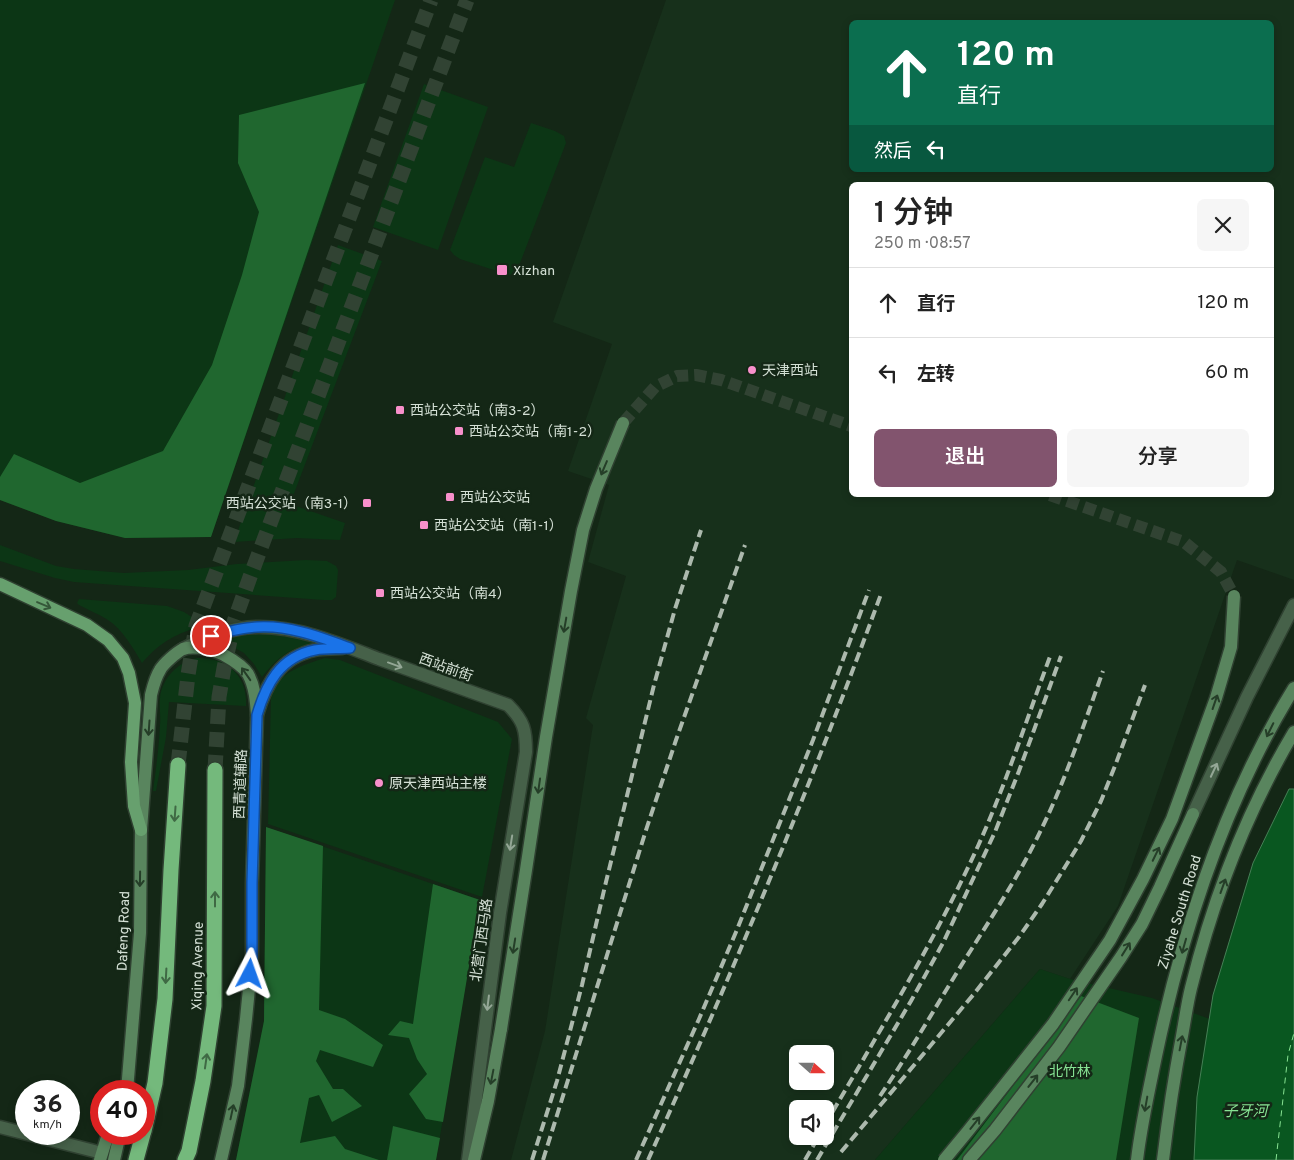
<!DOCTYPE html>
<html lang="zh">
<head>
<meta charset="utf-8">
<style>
  body { margin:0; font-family:Overpass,"Noto Sans SC",sans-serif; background:#f6f6f6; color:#222; height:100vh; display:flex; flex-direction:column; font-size:19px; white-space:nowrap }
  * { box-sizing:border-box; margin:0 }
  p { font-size:16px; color:#767676 }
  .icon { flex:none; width:28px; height:28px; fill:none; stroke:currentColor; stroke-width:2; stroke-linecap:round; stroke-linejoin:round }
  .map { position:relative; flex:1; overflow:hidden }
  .side { position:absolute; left:849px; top:182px; width:425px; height:315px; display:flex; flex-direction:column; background:#fff; border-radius:8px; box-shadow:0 2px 8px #0003 }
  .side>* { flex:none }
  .top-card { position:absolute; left:849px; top:20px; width:425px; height:152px; border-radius:8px; box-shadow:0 2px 8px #0003; background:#0b6e4f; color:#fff; overflow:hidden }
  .needle { width:32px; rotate:111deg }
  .tools { position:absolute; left:789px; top:1045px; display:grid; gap:10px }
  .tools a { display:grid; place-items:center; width:45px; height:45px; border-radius:8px; background:#fff; box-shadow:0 2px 8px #0003; font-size:25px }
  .speed { position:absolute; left:15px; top:1080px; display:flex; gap:10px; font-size:25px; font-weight:700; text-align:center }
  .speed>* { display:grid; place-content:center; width:65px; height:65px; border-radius:50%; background:#fff; box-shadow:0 2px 8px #0003; line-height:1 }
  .speed small { font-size:12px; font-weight:400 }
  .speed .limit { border:8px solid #d22; background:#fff; color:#111 }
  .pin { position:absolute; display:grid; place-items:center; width:42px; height:42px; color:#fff; margin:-21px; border:2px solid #fff; border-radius:50%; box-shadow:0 1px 5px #0007 }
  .me { position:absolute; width:55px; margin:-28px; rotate:4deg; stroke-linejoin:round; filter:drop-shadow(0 0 4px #0008) }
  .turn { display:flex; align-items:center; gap:18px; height:105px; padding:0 25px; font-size:22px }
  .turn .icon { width:65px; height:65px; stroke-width:2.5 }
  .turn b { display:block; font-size:35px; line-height:42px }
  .then { display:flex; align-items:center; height:48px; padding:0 25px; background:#0003; gap:10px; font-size:19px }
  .round { display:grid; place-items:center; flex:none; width:52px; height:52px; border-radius:8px; background:#f6f6f6 }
  .overview { display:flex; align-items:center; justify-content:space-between; height:85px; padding:0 25px }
  h1 { font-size:30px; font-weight:600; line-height:38px }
  .primary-button { display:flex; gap:10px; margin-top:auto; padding:10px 25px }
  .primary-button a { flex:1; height:58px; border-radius:8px; background:#82546e; color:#fff; font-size:20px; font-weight:600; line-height:58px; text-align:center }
  .primary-button a+a { background:#f6f6f6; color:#222 }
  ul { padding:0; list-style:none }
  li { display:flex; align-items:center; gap:15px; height:70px; padding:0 25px; border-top:1px solid #e0e0e0 }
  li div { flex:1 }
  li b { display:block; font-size:19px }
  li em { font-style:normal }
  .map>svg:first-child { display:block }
</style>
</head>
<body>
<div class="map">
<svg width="1294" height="1160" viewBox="0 0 1294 1160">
  <rect width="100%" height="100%" fill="#142716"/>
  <path fill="#17301b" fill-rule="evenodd" d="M666 0H1294V580L1237 560 1118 906 1070 979 1040 969 875 1160H511L545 1031 593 725 586 718 626 576 588 562 609 485 568 471 612 344 553 322ZM851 22H1271V170H851ZM851 185H1271V495H851ZM798 1054H825V1081H798ZM798 1109H825V1136H798Z"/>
  <g fill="#0c3615">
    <path d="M0 0H395L211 537 125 538 56 521 0 500Z"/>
    <path d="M424 84 488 107 438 250 373 227Z"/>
    <path d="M531 123 555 131 564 136 566 143 517 271 514 274 509 275 460 259 454 255 450 250 485 157 514 167Z"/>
    <path d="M338 245 382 261 290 504 345 523 340 540 297 538 234 542Z"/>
    <path d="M0 545 56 566 74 569 124 573 188 570 237 564 306 560 327 561 336 566 338 570 336 597 332 600H324L74 582 55 578 0 561Z"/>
    <path d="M79 599 167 606 184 612 204 625C176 634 161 641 142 663 133 648 123 630 108 620 99 614 88 610 79 605L77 603Z"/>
    <path d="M263 634 304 638 317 643C290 647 278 657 262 677L254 664 244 653 224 642 223 641 224 639C236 635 250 635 263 634Z"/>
    <path d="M197 658C227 657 248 676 246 706L169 702 166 737 156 791H153C156 769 159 747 160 725 161 716 159 707 160 698 162 678 178 662 197 658Z"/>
    <path d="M325 658 340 660 498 722 512 739 482 897 268 824 271 698C272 694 273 690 275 686 284 671 308 663 325 658Z"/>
    <path d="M266 827 480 900 436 1160H236L264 1021Z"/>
    <path d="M1040 969 1070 979 1152 998 1229 1026 1212 1160H875Z"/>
  </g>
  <g fill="#20672f">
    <path d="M365 83 211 537 125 538 56 521 0 500V477L14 454 80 483 163 451 212 365 242 275 259 212 238 163 239 115Z"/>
    <path d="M266 827 323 846 319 1010 345 1019 383 1045 373 1067 320 1050 316 1061 333 1089H343L362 1106 332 1122 319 1095 309 1098 300 1143 335 1136 345 1149 379 1160H236L264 1021Z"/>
    <path d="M433 884 480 900 443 1122 426 1119 409 1094 427 1074 417 1059 409 1038 388 1035 400 1021 413 1024Z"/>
    <path d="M1081 996 1139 1018 1116 1160H957Z"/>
    <path d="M393 1126 440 1138 436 1160H387Z"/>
  </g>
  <path fill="#095720" stroke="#468056" d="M1289 789H1294V1160H1194L1197 1097 1213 995 1253 863Z"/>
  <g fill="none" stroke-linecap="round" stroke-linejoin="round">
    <path stroke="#87e393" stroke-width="1" stroke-dasharray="6 5" stroke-linecap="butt" d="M1276 1160 1288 1055 1294 1033"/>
    <g stroke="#314333" stroke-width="12" stroke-dasharray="12 6" stroke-linecap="butt">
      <path d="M623 423 655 387 677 376 696 375 721 380 851 426"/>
      <path d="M1050 495 1184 542 1221 572 1234 596"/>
    </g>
    <g stroke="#314333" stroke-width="15" stroke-dasharray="15 8" stroke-linecap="butt">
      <path d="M178 765 188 675 196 626 431 0"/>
      <path d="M215 770 219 697 224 668 234 622 250 577 467 0"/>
    </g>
    <g stroke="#2f4131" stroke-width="15">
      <g id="street">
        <path d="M183 649C206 637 233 627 259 627 301 627 340 644 379 659 422 674 465 690 508 705 524 721 526 730 526 752L500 913 468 1160"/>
        <path d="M257 715C266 684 280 657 315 650 324 648 333 649 342 648"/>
        <path d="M1193 814 1247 697 1294 605"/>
        <path d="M0 1127 102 1153"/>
      </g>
    </g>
    <g stroke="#2f4131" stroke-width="15">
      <g id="secondary">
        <path d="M127 1091 140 933 141 830 151 695C153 687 155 678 160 670 163 664 177 652 183 649 194 645 214 650 224 655 233 660 243 666 248 674 255 687 256 701 257 715L252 883V958L246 1019 238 1086 221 1160"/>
        <path d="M100 1160 108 1134"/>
        <path d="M114 1160 120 1134"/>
        <path d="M474 1160 488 1101 501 1029"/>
        <path d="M969 1160 995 1130 1059 1047 1121 957 1142 924 1160 887 1193 814"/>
        <path d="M1137 1160C1141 1125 1149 1090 1156 1056 1183 927 1225 800 1294 688"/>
        <path d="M1163 1160C1168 1118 1174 1078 1182 1036 1185 1020 1187 1004 1191 988 1213 899 1247 811 1294 732"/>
      </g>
    </g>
    <g stroke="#2f4131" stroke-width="15">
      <path id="primary" d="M0 584 87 625 108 640 123 658 129 673 135 703 131 762 134 806 141 830"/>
    </g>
    <g stroke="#2f4131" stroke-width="18">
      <g id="highway">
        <path d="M144 1131 155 1083 165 999 171 870 178 765"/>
        <path d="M136 1160 143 1134"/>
        <path d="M185 1160 189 1151 203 1081 214 1006 215 770"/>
      </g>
    </g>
    <use href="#street" stroke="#466149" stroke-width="12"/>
    <use href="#secondary" stroke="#59855e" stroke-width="12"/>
    <use href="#primary" stroke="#67a06e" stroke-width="12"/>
    <use href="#highway" stroke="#74b97c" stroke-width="15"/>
    <g stroke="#acb9ad" stroke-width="4" stroke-dasharray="10 5" stroke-linecap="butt">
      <path d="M880 1096C910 1052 936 1006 964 961 991 918 1019 876 1041 830 1066 779 1084 724 1103 671"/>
      <path d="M825 1125C878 1033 934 943 978 846 1006 784 1027 718 1051 654"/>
      <path d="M841 1152 973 995 1019 937 1042 904 1081 841 1101 801 1115 766 1145 685"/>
      <path d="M532 1160 557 1081 582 985 605 886 654 685 675 609 701 530"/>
      <path d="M543 1160 647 827 676 740 745 545"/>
      <path d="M636 1160 699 1019 736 932 813 740 869 590"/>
      <path d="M648 1160C732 974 811 786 881 594"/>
      <path d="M805 1160 819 1136"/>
      <path d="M817 1160 911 1001 943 943 995 832 1019 771 1061 656"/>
    </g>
    <g stroke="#2f4131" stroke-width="15" stroke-linecap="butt">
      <g id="secondary-bridge">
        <path d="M501 1029 526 870 546 737 571 591 583 530 596 489 623 423"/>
        <path d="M944 1160 968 1131 1053 1024 1110 940 1143 879 1172 819 1216 698 1231 647 1234 596"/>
      </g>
    </g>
    <use href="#secondary-bridge" stroke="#59855e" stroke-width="12"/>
  </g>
  <defs><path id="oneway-shaft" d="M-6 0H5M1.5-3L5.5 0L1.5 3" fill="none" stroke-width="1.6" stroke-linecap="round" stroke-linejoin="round" transform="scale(1.25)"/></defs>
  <g stroke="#253e28">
    <use href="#oneway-shaft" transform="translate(604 468) rotate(113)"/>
    <use href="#oneway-shaft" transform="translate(565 625) rotate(100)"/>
    <use href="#oneway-shaft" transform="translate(246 674) rotate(-125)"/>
    <use href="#oneway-shaft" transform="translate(1215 702) rotate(-71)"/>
    <use href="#oneway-shaft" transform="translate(149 728) rotate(94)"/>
    <use href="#oneway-shaft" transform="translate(1270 730) rotate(116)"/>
    <use href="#oneway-shaft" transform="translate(539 786) rotate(98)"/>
    <use href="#oneway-shaft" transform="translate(1156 854) rotate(-64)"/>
    <use href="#oneway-shaft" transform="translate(140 879) rotate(91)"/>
    <use href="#oneway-shaft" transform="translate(1223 886) rotate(-70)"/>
    <use href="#oneway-shaft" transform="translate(514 946) rotate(99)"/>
    <use href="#oneway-shaft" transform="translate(1184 946) rotate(106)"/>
    <use href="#oneway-shaft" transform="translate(1126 949) rotate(-58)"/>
    <use href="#oneway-shaft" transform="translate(1073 994) rotate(-56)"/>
    <use href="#oneway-shaft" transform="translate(1181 1043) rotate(-79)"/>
    <use href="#oneway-shaft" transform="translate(492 1077) rotate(101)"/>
    <use href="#oneway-shaft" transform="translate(1033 1081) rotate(-52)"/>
    <use href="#oneway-shaft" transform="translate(1146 1104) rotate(100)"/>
    <use href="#oneway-shaft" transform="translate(232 1112) rotate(-78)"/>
    <use href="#oneway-shaft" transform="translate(975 1123) rotate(-52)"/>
  </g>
  <use stroke="#355739" href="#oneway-shaft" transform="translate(44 605) rotate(23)"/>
  <g stroke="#94a796">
    <use href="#oneway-shaft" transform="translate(395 665) rotate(20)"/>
    <use href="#oneway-shaft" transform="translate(1214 770) rotate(-65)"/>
    <use href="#oneway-shaft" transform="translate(511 843) rotate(99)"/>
    <use href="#oneway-shaft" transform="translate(488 1003) rotate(97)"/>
  </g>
  <g stroke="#3f6944">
    <use href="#oneway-shaft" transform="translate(175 814) rotate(94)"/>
    <use href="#oneway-shaft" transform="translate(215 899) rotate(-90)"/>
    <use href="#oneway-shaft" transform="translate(166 976) rotate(93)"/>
    <use href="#oneway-shaft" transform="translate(206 1061) rotate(-82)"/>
  </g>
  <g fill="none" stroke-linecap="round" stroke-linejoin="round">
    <g stroke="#114b97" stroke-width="12">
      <path id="route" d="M211 636C226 632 241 628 257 627 289 625 320 637 350 648 338 649 326 648 315 650 280 657 266 684 257 715L252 883V958L250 974"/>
    </g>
    <use href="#route" stroke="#1a73e8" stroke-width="9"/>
  </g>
  <g fill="#f890cb" stroke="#142716" stroke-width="2">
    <rect x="496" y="264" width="12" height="12" rx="2.5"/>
    <circle cx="752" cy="370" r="5"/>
    <rect x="395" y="405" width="10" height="10" rx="2.5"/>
    <rect x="454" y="426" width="10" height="10" rx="2.5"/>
    <rect x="445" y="492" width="10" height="10" rx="2.5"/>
    <rect x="362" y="498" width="10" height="10" rx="2.5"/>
    <rect x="419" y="520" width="10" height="10" rx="2.5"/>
    <rect x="375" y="588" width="10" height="10" rx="2.5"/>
    <circle cx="379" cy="783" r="5"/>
  </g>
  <g text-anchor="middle" stroke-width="5" stroke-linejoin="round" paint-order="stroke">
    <g font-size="14" fill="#d4e0d5" stroke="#142716" text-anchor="start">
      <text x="513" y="275">Xizhan</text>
      <text x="762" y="375">天津西站</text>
      <text x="410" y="415">西站公交站（南3-2）</text>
      <text x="469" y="436">西站公交站（南1-2）</text>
      <text x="460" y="502">西站公交站</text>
      <text x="357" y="508" text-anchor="end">西站公交站（南3-1）</text>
      <text x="434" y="530">西站公交站（南1-1）</text>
      <text x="390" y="598">西站公交站（南4）</text>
      <text x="389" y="788">原天津西站主楼</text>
    </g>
    <g font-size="14" fill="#d4e0d5" stroke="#142716">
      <text transform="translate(446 667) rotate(20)" y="5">西站前街</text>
      <text transform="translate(240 784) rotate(-88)" y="5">西青道辅路</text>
      <text transform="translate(1179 912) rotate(-73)" y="5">Ziyahe South Road</text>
      <text transform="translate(123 931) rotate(-88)" y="5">Dafeng Road</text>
      <text transform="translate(481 940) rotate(-82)" y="5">北营门西马路</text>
      <text transform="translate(197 966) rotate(-89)" y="5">Xiqing Avenue</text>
    </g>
    <g font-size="14" fill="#87e494" stroke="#142716">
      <text x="1070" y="1076">北竹林</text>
    </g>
    <g font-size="15" font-style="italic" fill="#87e393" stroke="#142716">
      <text x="1245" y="1116">子牙河</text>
    </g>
  </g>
</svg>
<div class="tools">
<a><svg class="needle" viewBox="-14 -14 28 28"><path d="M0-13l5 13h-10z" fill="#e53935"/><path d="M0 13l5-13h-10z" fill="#767676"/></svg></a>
<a><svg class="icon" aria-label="sound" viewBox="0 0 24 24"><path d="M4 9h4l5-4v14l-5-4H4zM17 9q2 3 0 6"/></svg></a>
</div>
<div class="speed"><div>36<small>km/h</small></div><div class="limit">40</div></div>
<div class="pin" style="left:211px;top:636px;background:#d93025"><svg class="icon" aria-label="arrive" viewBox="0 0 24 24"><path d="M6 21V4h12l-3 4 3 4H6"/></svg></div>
<svg class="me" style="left:250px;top:974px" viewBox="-20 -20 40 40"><path d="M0-17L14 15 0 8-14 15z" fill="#1a73e8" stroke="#fff" stroke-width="4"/></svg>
<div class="top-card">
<div class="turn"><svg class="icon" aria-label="ahead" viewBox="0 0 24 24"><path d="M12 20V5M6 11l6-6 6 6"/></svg><div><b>120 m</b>直行</div></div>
<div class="then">然后<svg class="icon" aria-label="left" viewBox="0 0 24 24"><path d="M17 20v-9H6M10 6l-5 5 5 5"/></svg></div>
</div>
<section class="side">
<div class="overview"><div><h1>1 分钟</h1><p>250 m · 08:57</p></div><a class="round"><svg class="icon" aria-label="close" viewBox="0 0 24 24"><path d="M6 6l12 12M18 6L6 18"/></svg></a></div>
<ul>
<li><svg class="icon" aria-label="ahead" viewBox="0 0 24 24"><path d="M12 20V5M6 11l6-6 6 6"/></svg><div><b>直行</b></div><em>120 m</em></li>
<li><svg class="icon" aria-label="left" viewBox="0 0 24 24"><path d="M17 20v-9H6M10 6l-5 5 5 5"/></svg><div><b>左转</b></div><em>60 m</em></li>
</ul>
<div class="primary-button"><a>退出</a><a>分享</a></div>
</section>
</div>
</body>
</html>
